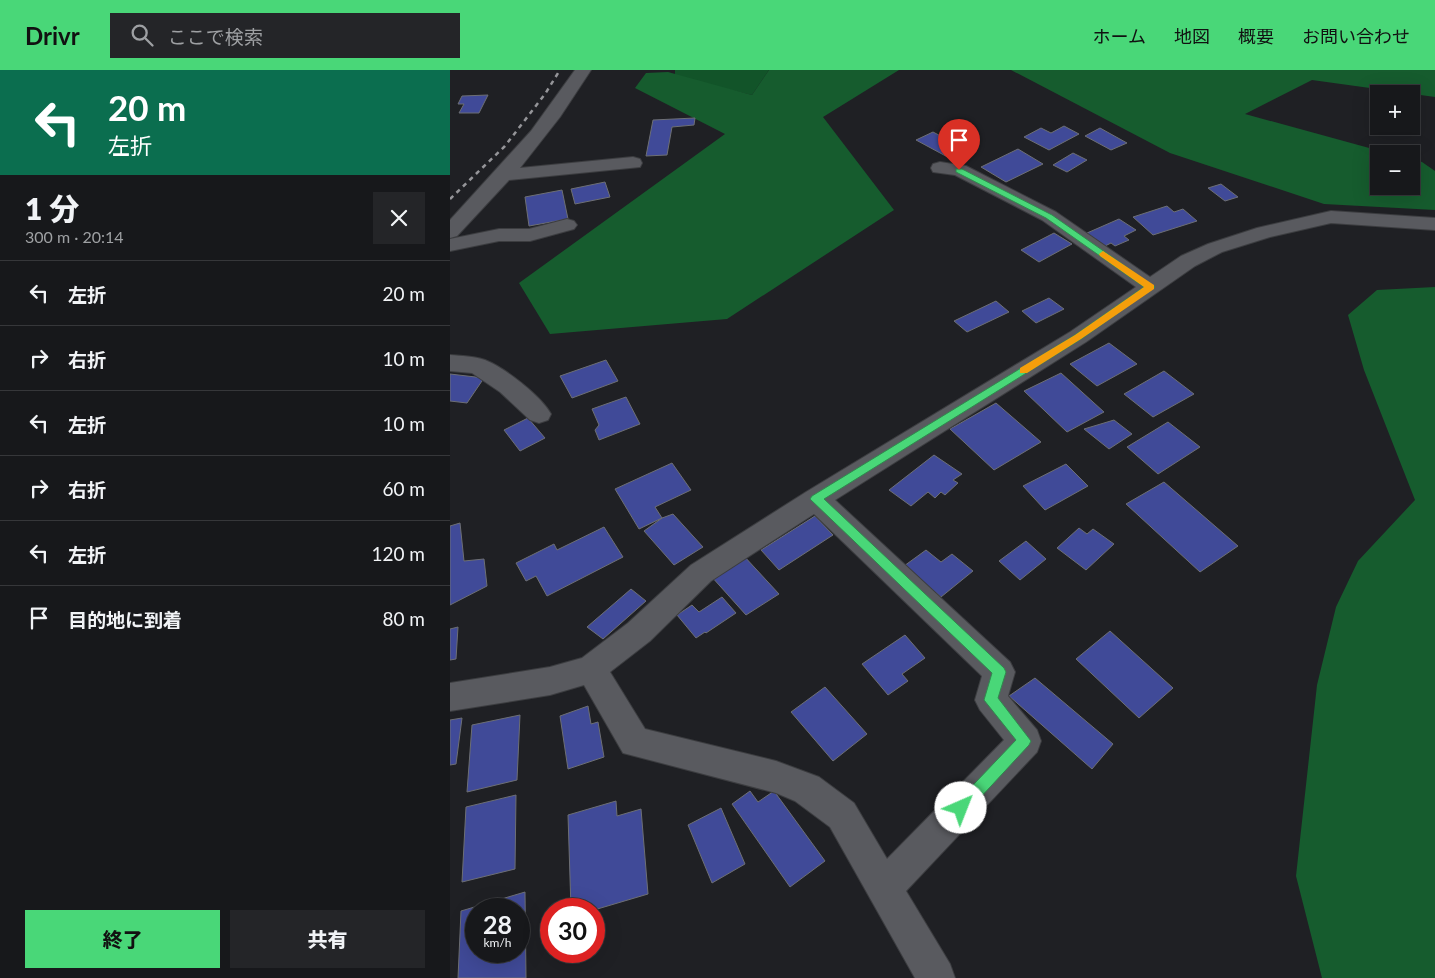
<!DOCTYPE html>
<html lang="ja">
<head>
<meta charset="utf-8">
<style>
  body { margin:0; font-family:Lato,"Noto Sans JP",sans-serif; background:#242528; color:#f1f3f6; height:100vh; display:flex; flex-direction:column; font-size:19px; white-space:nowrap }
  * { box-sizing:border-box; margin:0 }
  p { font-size:16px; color:#9ea0a3 }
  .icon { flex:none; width:28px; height:28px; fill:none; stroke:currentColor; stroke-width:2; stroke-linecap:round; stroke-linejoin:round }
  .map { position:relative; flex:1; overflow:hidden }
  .details { display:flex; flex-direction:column; background:#17181b; width:450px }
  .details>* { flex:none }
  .guide { background:#0b6e4f; color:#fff; overflow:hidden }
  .controls { position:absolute; left:920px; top:15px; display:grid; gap:10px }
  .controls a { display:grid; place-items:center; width:50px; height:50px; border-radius:0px; background:#17181b; box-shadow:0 5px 20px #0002,0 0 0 1px #36373a; font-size:25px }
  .speed { position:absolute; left:15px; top:828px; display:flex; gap:10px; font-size:25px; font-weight:700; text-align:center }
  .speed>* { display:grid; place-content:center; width:65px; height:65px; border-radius:50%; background:#17181b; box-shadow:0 5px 20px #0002,0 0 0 1px #36373a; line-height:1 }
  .speed small { font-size:12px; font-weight:400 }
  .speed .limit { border:8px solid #d22; background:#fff; color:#111 }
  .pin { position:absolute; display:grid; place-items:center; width:42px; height:42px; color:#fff; margin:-51px -21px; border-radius:50% 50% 50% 0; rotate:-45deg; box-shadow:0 0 5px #0007 }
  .pin .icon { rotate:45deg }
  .me { position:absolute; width:55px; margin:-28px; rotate:44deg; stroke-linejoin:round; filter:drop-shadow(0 0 4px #0008) }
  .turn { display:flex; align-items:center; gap:18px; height:105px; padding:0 25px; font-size:22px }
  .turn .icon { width:65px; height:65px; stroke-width:2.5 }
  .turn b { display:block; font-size:35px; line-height:42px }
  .round { display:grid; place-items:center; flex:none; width:52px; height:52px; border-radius:0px; background:#242528 }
  .summary { display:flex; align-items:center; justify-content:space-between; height:85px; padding:0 25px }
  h1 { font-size:30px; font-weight:800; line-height:38px }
  .primary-button { display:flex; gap:10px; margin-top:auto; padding:10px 25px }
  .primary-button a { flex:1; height:58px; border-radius:0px; background:#49d778; color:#111; font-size:20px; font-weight:800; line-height:58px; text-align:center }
  .primary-button a+a { background:#242528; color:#f1f3f6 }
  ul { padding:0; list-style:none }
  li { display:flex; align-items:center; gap:15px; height:65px; padding:0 25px; border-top:1px solid #36373a }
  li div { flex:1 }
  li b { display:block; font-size:19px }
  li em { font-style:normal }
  header { display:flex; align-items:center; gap:30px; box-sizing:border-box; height:70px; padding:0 25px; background:#49d778; color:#111 }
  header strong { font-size:24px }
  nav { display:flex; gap:28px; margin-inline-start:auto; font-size:18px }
  .search { width:350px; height:45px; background:#242528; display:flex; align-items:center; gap:12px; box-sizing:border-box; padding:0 18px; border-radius:0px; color:#9ea0a3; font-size:19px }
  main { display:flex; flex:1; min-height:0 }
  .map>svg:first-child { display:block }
</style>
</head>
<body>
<header>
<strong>Drivr</strong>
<div class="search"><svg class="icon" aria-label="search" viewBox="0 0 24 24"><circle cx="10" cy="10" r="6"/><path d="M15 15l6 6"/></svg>ここで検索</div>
<nav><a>ホーム</a><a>地図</a><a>概要</a><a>お問い合わせ</a></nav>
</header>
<main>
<section class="details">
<div class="guide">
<div class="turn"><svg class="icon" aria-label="left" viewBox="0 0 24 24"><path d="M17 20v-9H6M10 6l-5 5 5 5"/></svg><div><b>20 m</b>左折</div></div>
</div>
<div class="summary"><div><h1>1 分</h1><p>300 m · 20:14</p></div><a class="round"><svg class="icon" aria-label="close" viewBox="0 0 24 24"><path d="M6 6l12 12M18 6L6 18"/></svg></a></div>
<ul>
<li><svg class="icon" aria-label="left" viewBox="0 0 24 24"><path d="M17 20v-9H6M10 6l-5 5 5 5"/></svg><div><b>左折</b></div><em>20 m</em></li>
<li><svg class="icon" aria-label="right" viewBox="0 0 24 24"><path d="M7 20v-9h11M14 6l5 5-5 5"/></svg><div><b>右折</b></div><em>10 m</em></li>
<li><svg class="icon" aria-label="left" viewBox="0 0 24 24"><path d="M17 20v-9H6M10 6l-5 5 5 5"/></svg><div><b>左折</b></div><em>10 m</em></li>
<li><svg class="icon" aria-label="right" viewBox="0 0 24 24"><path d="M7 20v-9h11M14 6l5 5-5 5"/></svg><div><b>右折</b></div><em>60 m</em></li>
<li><svg class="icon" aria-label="left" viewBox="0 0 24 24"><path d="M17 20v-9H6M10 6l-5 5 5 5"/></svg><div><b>左折</b></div><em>120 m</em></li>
<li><svg class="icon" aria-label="arrive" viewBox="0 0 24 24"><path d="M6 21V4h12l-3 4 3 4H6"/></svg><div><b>目的地に到着</b></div><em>80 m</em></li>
</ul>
<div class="primary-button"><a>終了</a><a>共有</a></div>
</section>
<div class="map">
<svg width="985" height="908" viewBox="0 0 985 908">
  <rect width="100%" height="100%" fill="#1f2024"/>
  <path fill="#125429" d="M225 0H319L302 25 225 6Z"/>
  <g fill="#165c2e">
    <path d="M319 0H449L373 47 444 140 277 249 100 264 69 213 275 64 185 18 196 3 218 2 302 25Z"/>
    <path d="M561 0H985V27L862 10 795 44 941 84H929V116H961V89L972 92 985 101V140L874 134 720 83Z"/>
    <path d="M985 217V908H872L846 806 867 615 886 537 908 491 965 430 914 300 898 245 927 220Z"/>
  </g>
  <g fill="#404a98" stroke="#6d6f74" fill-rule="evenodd">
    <path d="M38 25 29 43H9L14 34H8L12 26Z"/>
    <path d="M245 48 244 55 222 57 217 85 196 86 203 50Z"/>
    <path d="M614 56 629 64 599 80 574 67 591 58 601 63Z"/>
    <path d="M650 58 677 73 661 80 635 66Z"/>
    <path d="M483 62 521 82 505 91 466 70Z"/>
    <path d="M568 79 593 94 556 112 531 97Z"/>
    <path d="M623 83 637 90 617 102 603 95Z"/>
    <path d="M155 112 160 127 125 134 121 119Z"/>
    <path d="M771 114 788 127 775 131 758 118Z"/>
    <path d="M112 120 118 149 79 156 75 127Z"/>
    <path d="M717 136 724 142 733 139 747 151 703 165 683 147Z"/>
    <path d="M669 149 686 160 674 166 679 170 665 176 661 173 655 176 637 163Z"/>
    <path d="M604 163 622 174 589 192 571 180Z"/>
    <path d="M599 228 614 239 586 253 572 241Z"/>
    <path d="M546 231 559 242 517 262 504 251Z"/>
    <path d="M659 273 687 294 647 316 620 294Z"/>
    <path d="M156 290 168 311 122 328 110 306Z"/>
    <path d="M714 301 744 324 703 347 674 324Z"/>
    <path d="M611 303 654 342 617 362 574 321Z"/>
    <path d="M0 304 34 308 17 333 0 331Z"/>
    <path d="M176 327 190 354 149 370 145 360 149 355 142 339Z"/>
    <path d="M546 333 591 372 544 400 500 359Z"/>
    <path d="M78 348 95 368 70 381 54 360Z"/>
    <path d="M664 350 682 364 659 379 634 359Z"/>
    <path d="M718 352 750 377 708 404 677 377Z"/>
    <path d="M484 385 512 404 503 410 508 413 495 425 491 422 485 428 478 422 461 436 439 420Z"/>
    <path d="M222 393 241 420 205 437 212 448 189 459 165 419Z"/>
    <path d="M616 394 638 416 595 440 573 416Z"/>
    <path d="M714 412 788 476 750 502 676 434Z"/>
    <path d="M223 444 253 477 224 495 194 461 212 448Z"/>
    <path d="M365 446 383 465 329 500 311 480Z"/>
    <path d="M10 453 14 491 34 489 37 516 0 535V456Z"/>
    <path d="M154 457 173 487 97 526 86 506 76 511 66 493 104 474 107 480Z"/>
    <path d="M629 458 637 464 643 459 664 474 636 500 607 478Z"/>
    <path d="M576 471 596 489 570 510 549 491Z"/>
    <path d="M476 480 491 492 502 484 523 501 491 527 454 496Z"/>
    <path d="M293 485 329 524 296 545 261 506Z"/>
    <path d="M181 519 196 531 153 569 137 557Z"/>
    <path d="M272 527 286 543 256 563 255 562 246 568 227 545 242 535 249 542Z"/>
    <path d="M8 557 6 589 0 590V559Z"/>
    <path d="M660 561 723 618 689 648 626 589Z"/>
    <path d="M455 565 475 588 452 604 458 611 438 625 412 594Z"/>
    <path d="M585 608 663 674 642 699 559 626Z"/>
    <path d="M375 617 417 664 383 691 341 642Z"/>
    <path d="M138 636 141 654 148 652 154 687 118 699 110 646Z"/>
    <path d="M70 645 67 710 17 722 22 655Z"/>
    <path d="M12 648 6 694 0 695V650Z"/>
    <path d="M300 721 308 732 324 721 375 791 340 817 282 734Z"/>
    <path d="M66 725 65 799 12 812 16 737Z"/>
    <path d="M166 731 167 746 191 739 198 824 144 840 121 839 118 745Z"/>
    <path d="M271 738 295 794 262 813 238 755Z"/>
    <path d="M75 822 76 908H8L11 841ZM26 839H69V881H26Z"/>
  </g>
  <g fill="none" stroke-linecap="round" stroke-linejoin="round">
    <g stroke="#3c3d40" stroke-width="2">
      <g id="minor">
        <path d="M125 0H141L110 47 70 98 183 87 190 89 192 93 190 97 59 110 7 166 0 168V150L81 61Z"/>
        <path d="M490 92 516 96 606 142 700 207 731 186 758 174 807 158 881 141 985 148V160L881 153 820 167 772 182 745 196 636 272 385 430 560 592 565 602 558 626 587 660 591 671 587 682 456 821 500 894 505 908H465L380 757 345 731 326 723 173 683 134 615 100 625 0 641V613L100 597 132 588 178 553 241 495 356 422 620 262 686 217 592 150 505 105 483 102 481 98 483 94ZM364 444 532 606 525 630 530 640 554 670 437 789 404 733 369 707 326 691 195 659 160 602 200 571 261 511Z"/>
        <path d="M117 149 124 151 127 155 124 159 80 171H49L0 181V169L49 159H79Z"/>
        <path d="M0 285C11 286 24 286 35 290 55 298 91 326 101 344L98 350 89 353 80 350 50 322 22 303 0 301Z"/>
      </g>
    </g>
    <use href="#minor" fill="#595a5f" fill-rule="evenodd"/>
    <path stroke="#959599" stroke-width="2.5" stroke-dasharray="4.5 4.5" stroke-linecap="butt" d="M0 129 55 76 95 24 110 0"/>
  </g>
  <path fill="#49d778" stroke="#2f8c4e" d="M506 99H512L602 145 705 217 631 269 374 429 554 598 556 602 548 628 581 671 579 675 516 743 511 745 506 743 504 738 506 733 566 670 534 630 542 603 360 429 362 426 625 265 694 217 596 148 506 102Z"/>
  <path fill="#f59e0b" d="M653 181 704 215V219L631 269 577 303H570V298L625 265 694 217 650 186 649 184Z"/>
</svg>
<div class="controls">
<a>+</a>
<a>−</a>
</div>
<div class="speed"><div>28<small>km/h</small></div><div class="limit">30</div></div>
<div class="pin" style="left:509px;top:100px;background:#d93025"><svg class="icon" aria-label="arrive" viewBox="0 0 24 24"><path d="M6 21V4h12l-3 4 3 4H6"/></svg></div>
<svg class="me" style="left:511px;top:738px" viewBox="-20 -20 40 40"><circle r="19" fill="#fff"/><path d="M0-13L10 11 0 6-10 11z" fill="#49d778"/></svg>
</div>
</main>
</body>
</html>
